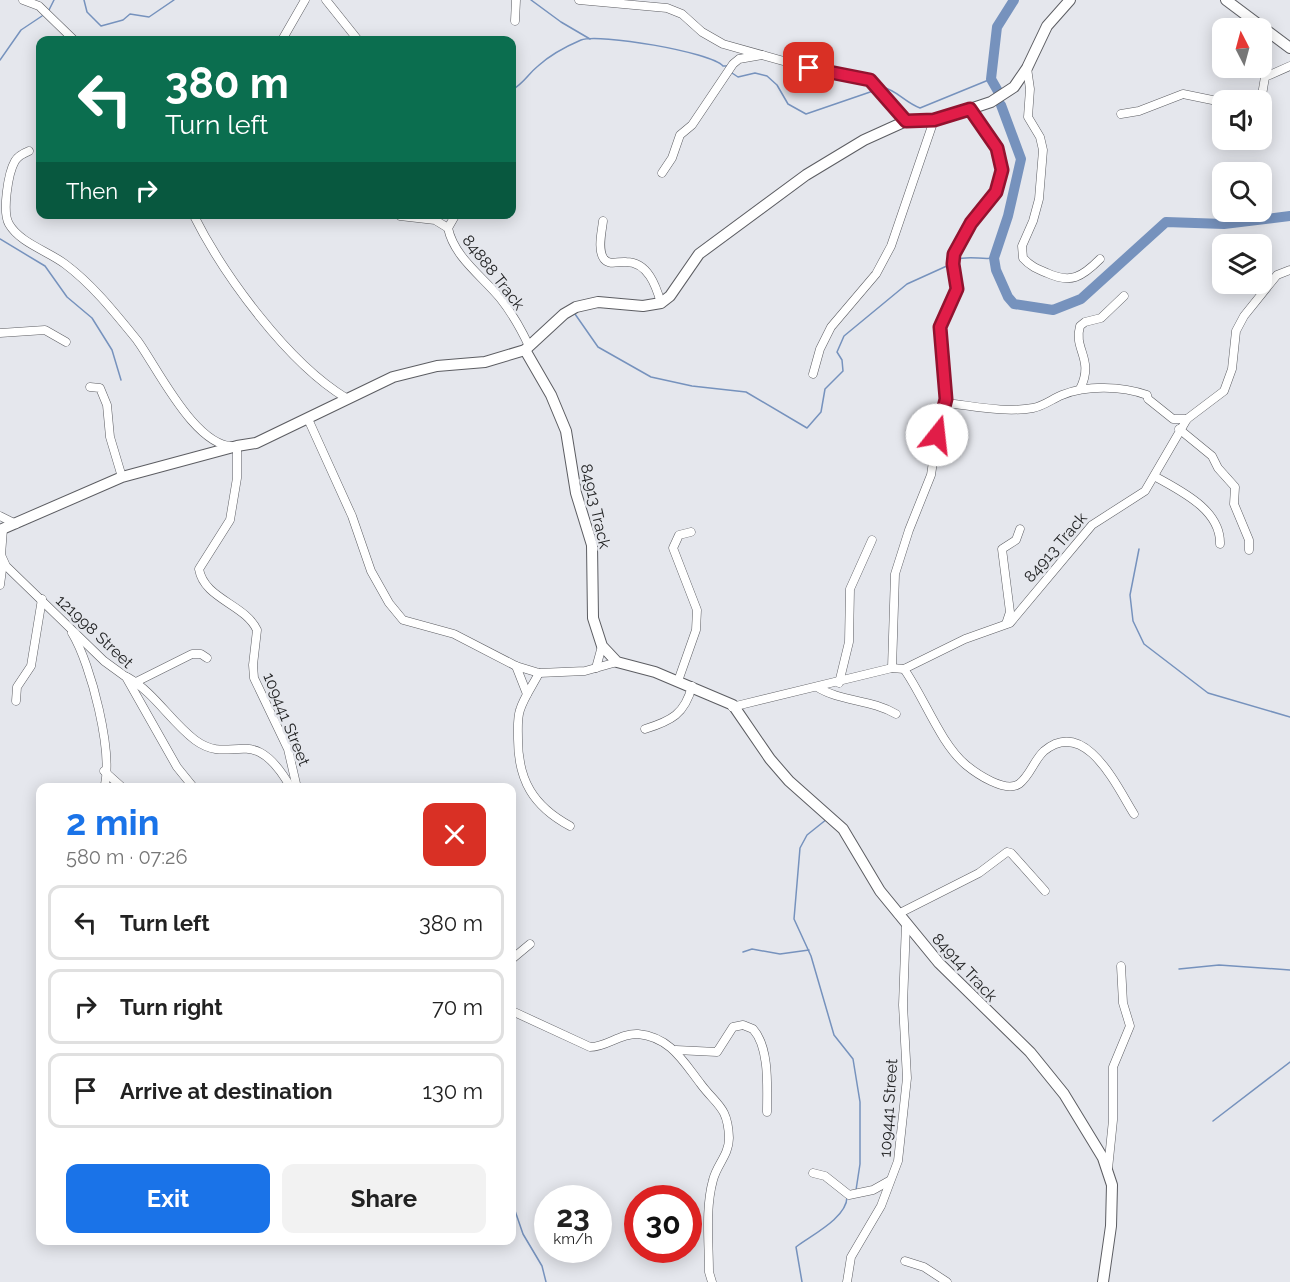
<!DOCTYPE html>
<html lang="en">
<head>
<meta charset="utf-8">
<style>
  body { margin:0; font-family:Raleway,sans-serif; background:#f2f2f2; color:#222; height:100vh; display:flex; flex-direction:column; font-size:22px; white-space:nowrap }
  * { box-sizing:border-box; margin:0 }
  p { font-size:20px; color:#767676 }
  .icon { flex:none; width:33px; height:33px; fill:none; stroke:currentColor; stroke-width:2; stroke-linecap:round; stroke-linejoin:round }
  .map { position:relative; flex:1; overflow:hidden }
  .side { position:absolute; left:36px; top:783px; width:480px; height:462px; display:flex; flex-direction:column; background:#fff; border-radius:12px; box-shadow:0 3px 15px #0003 }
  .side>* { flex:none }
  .guide { position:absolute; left:36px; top:36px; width:480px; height:183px; border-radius:12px; box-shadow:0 3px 15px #0003; background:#0b6e4f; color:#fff; overflow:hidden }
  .needle { width:39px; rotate:354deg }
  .buttons { position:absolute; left:1212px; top:18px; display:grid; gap:12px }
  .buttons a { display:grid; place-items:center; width:60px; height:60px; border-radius:12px; background:#fff; box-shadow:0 3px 15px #0003; font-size:30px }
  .speed { position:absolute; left:534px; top:1185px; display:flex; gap:12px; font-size:30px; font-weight:700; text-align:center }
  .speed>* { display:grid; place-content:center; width:78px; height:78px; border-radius:50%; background:#fff; box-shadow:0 3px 15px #0003; line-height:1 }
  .speed small { font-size:15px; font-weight:400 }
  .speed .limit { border:9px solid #d22; background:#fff; color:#111 }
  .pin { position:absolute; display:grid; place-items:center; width:51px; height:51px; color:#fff; margin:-26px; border-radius:12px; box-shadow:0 3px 9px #0006 }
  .me { position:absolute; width:66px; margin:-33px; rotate:16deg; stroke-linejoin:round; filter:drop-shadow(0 0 4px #0008) }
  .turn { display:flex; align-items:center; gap:21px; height:126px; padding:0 30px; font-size:27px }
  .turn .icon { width:78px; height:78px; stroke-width:2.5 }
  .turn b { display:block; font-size:42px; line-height:51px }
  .then { display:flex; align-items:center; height:57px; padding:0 30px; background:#0003; gap:12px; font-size:22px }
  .round { display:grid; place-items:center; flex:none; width:63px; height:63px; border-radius:12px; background:#f2f2f2 }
  .head { display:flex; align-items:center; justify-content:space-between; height:102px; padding:0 30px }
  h1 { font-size:36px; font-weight:700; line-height:45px; color:#1a73e8 }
  .primary-button { display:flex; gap:12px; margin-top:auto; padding:12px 30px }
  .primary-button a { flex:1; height:69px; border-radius:12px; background:#1a73e8; color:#fff; font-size:24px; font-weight:700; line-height:69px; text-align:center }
  .primary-button a+a { background:#f2f2f2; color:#222 }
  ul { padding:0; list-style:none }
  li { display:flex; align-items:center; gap:18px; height:75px; margin:0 12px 9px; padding:0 18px; border:3px solid #e0e0e0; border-radius:12px }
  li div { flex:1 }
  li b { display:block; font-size:22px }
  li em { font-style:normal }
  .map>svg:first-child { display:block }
</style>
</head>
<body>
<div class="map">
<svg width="1290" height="1282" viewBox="0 0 1290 1282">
  <rect width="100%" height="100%" fill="#e5e7ed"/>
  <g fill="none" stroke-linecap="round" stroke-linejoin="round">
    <g stroke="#7692bd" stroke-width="1.5">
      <path d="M84 0 87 12 101 26 123 20 130 14 149 17 174 0"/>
      <path d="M531 0 561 22 590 39"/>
      <path d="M49 10 54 0"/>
      <path d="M0 60 21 30 42 16"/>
      <path d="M732 73 738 77 755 73 767 76 777 85 788 104 806 114 876 90"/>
      <path d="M882 87C897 90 904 102 920 108L991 79"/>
      <path d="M512 90C525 82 527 75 538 66 550 55 567 46 581 40 598 33 711 52 723 66H728"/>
      <path d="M0 239 45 266 67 297 92 318 112 350 121 380"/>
      <path d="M956 260C967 255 982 260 994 258"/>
      <path d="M575 314 598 347 651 377 692 386 746 392 807 428 821 412 825 389 843 371 842 360 837 352 844 336 907 284 949 265"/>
      <path d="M1139 549 1130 595 1133 621 1144 644 1208 693 1290 717"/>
      <path d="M827 819 807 835 800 848 794 919 811 956 834 1035 853 1059 860 1102V1164L856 1190"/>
      <path d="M743 952 752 949 780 954 809 950"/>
      <path d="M1179 969 1219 965 1290 970"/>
      <path d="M1213 1121 1290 1062"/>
      <path d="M512 1202 523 1234 542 1266 546 1282"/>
      <path d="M802 1282 796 1247C810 1236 847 1218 847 1197"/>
    </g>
    <g stroke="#7692bd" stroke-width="10">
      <path d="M999 93 991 79 997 27 1014 0"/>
      <path d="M1001 105 1021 159 1008 216 994 258 996 270 1008 297 1014 304 1053 310 1081 299 1166 222 1224 224 1290 216"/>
    </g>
    <g stroke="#5c5d62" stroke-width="9">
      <g id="street">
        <path d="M23 0 39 6 74 40"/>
        <path d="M326 0 358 40"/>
        <path d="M579 0 667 8 682 14 702 32 723 44 826 73 870 80 906 121"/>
        <path d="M515 21 516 0"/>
        <path d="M282 40 305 0"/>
        <path d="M1027 68 1030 89 1028 117 1040 137 1043 150 1039 199 1033 221 1022 246 1023 258C1030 266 1037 269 1047 273 1071 284 1082 277 1100 259"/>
        <path d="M1258 100 1262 95 1265 77 1290 66"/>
        <path d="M1121 114 1139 111 1183 94 1222 102"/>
        <path d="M29 151C24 153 18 156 15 161 8 173 2 212 9 224 20 243 48 251 65 264 93 285 115 313 137 340 157 367 197 452 237 446V478L230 520 199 569C204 599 245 604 257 630L253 665 254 678 288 749 297 788"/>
        <path d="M662 173 672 158 680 135 692 125 733 64 739 59 762 55"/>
        <path d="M193 214C224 276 288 363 346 398"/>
        <path d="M456 214 448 228C454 257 482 276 500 298 512 313 521 329 529 346"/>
        <path d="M400 216 435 220 448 228"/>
        <path d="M603 221C602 231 597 250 604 259 610 266 619 261 626 262 648 262 656 286 661 303"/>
        <path d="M0 333 45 330 66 342"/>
        <path d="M813 374 820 349 831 327 876 274 891 246 934 120"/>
        <path d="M90 387 100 388 107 405 110 437 122 477"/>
        <path d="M1080 389C1095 359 1073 350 1080 326L1085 322 1101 318 1124 296"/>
        <path d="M946 403C974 406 1005 413 1033 408 1044 406 1052 399 1062 395 1087 385 1122 386 1147 395L1148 399 1173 419H1187"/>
        <path d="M308 419 352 516 371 571 389 603 403 620 454 634 516 666 539 673 585 671 617 662"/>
        <path d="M1179 429 1212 456 1218 468 1235 487 1234 504 1249 540V550"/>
        <path d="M1156 477C1181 491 1221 510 1220 544"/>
        <path d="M0 516 16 524"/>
        <path d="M3 529 1 555 6 566 104 661 126 677 177 767 194 788"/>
        <path d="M0 585 3 562"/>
        <path d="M1006 624 1010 612 1002 549 1016 540 1020 529"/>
        <path d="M72 633C91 664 114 754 104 788"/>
        <path d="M516 666 527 694"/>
        <path d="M596 668 602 646"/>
        <path d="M892 668 895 574 909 530 931 475 937 435 946 399 940 327 958 289 953 260 971 223 996 191 1002 170 997 148 970 109"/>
        <path d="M904 669C924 697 940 743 966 765 977 774 1005 793 1019 784 1030 776 1034 760 1044 751 1085 717 1116 785 1134 814"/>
        <path d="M539 673C533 685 524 697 520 710 517 719 518 729 518 739 518 780 533 806 570 826"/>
        <path d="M127 677C155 693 170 721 195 740 233 768 252 719 291 788"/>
        <path d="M678 681 696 630 697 610 673 548 679 535 691 532"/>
        <path d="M136 682 192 654H201L207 658"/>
        <path d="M839 683 849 642 850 589 872 540"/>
        <path d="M817 687C841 702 871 699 896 714"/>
        <path d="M16 701 17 687 31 666 42 599"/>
        <path d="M732 707 892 668 904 669 965 639 1010 623 1092 525 1145 491 1187 419 1224 391 1232 369 1236 331 1244 316 1277 275 1290 270"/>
        <path d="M645 729C671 721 685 714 692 686"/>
        <path d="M104 771 123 788"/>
        <path d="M898 914 979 873 1007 852 1011 853 1045 891"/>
        <path d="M512 959 530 944"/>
        <path d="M512 1011 590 1047C607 1047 620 1033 638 1034 670 1037 683 1061 700 1083 716 1105 728 1106 729 1138 729 1155 717 1164 713 1180 705 1209 709 1242 709 1272L712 1282"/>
        <path d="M676 1050 717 1052 733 1027 743 1025 753 1029C770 1048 767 1088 767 1112"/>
        <path d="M1108 1169 1113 1120V1067L1130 1026 1123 1003 1121 966"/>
        <path d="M813 1173 825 1176 849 1195 873 1190 889 1181"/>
        <path d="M905 1261 924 1267 947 1282"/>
        <path d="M847 1282 851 1257 881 1206 898 1161 907 1078 903 1005 906 923"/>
      </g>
    </g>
    <g stroke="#5c5d62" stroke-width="12">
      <g id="secondary">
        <path d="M1226 0 1290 48"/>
        <path d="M525 350 551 395 566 431 576 493 592 545 593 618 602 646 617 662 655 672 733 705 770 759 789 781 843 829 880 891 939 963 1030 1052 1064 1094 1103 1158 1112 1185 1111 1226 1103 1282"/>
        <path d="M0 530 122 477 237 446 256 443 393 377 437 366 485 362 525 350 564 314 576 307 598 302 643 306 661 303 670 296 699 254 806 175 864 140 906 121 934 120 970 109 991 102 1014 87 1027 68 1047 26 1070 0"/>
      </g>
    </g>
    <use href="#street" stroke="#fff" stroke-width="8"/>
    <use href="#secondary" stroke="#fff" stroke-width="10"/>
  </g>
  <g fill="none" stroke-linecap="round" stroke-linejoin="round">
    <g stroke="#92132f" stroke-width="15">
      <path id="route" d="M809 68 870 80 906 121 934 120 970 109 997 148 1002 170 996 192 971 223 954 254 953 264 957 289 940 327 946 399 937 435"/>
    </g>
    <use href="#route" stroke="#e11d48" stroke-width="10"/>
  </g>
  <g text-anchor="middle" stroke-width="5" stroke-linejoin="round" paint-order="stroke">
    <g font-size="16" fill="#232425" stroke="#e5e7ed">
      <text transform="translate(494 272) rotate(52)" y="6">84888 Track</text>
      <text transform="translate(596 506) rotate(77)" y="6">84913 Track</text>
      <text transform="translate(1055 547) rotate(-49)" y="6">84913 Track</text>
      <text transform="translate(95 631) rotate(43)" y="6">121998 Street</text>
      <text transform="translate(287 719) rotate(68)" y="6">109441 Street</text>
      <text transform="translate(965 967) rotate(47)" y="6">84914 Track</text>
      <text transform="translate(888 1108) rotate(-86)" y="6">109441 Street</text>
    </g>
  </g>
</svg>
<div class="buttons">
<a><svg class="needle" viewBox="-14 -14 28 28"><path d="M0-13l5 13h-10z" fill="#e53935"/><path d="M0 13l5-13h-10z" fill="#767676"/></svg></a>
<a><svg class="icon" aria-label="sound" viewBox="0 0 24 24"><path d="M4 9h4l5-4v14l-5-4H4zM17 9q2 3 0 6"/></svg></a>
<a><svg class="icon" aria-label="search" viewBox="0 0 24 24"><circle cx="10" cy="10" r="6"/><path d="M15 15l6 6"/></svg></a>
<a><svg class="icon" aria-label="layers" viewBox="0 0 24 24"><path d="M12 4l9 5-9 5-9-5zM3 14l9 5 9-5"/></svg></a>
</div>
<div class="speed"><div>23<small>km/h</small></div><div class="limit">30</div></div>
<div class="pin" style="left:809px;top:68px;background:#d93025"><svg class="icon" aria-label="arrive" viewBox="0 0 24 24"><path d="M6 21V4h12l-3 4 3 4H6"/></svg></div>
<svg class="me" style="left:937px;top:435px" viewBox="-20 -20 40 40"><circle r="19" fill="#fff"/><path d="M0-13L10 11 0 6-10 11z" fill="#e11d48"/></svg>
<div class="guide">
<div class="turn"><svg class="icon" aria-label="left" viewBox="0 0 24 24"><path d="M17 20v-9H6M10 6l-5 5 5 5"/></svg><div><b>380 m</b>Turn left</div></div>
<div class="then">Then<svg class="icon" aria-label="right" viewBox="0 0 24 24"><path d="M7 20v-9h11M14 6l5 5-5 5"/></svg></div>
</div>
<section class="side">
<div class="head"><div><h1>2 min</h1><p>580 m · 07:26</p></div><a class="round" style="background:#d93025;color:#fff"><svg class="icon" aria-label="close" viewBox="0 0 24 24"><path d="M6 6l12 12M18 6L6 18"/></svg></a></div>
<ul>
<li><svg class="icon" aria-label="left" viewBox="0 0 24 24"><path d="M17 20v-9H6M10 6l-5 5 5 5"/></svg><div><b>Turn left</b></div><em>380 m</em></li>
<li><svg class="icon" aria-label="right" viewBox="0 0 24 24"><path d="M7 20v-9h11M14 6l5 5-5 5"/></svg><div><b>Turn right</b></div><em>70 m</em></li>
<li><svg class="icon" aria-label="arrive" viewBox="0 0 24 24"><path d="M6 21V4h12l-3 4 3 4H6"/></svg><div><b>Arrive at destination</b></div><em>130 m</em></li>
</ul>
<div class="primary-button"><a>Exit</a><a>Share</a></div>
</section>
</div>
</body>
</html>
